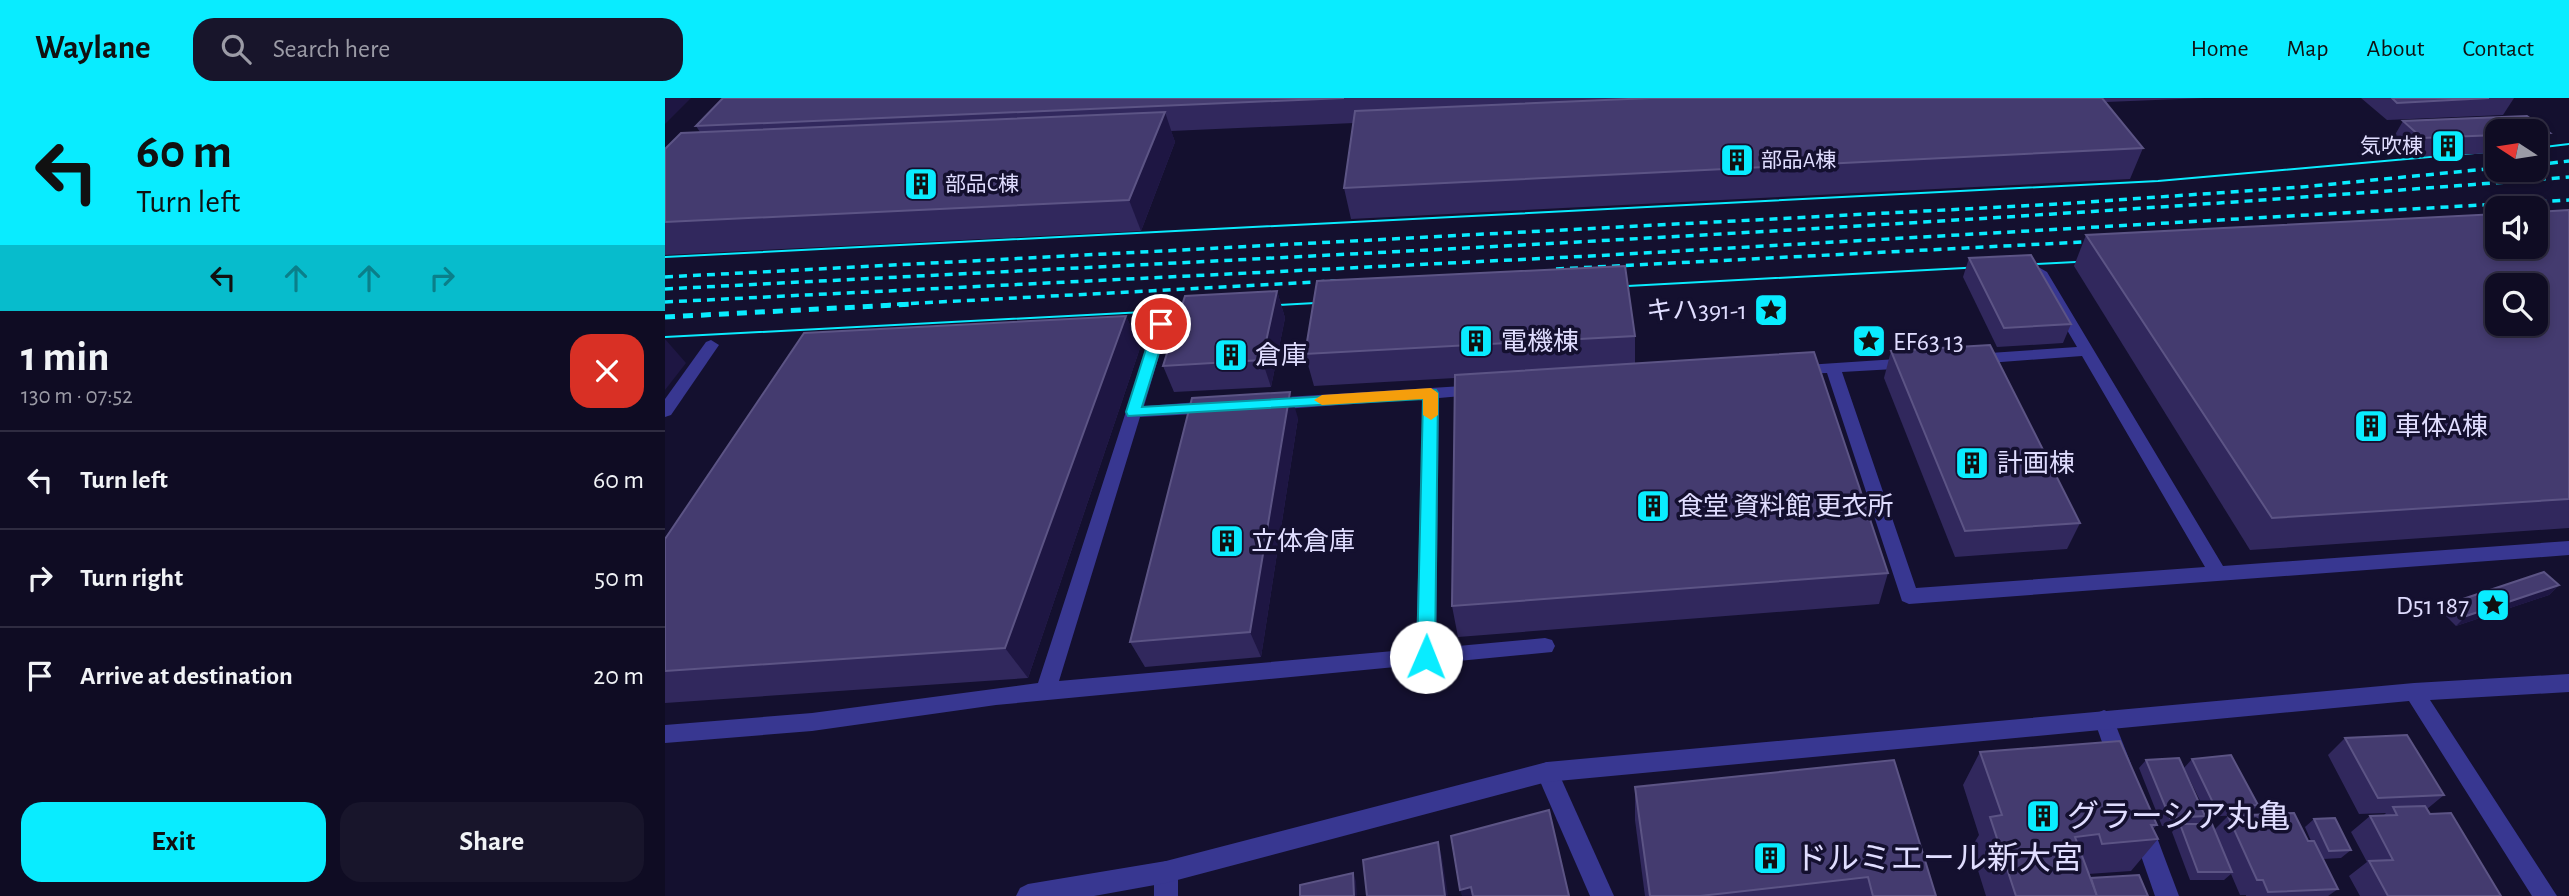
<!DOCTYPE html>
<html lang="en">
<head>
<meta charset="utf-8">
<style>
  body { margin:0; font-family:"Alegreya Sans","Noto Sans JP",sans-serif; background:#18152b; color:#f1f3f6; height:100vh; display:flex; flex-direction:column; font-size:26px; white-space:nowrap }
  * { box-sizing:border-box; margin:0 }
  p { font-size:23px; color:#9b9ba6 }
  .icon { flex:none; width:38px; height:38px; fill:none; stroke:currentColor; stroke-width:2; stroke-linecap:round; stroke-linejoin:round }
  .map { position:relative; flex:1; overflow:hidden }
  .side { display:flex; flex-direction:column; background:#0f0c23; width:665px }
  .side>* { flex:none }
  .banner { background:#09ecff; color:#111; overflow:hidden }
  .needle { width:46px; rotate:282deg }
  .tools { position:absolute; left:1820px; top:21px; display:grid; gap:14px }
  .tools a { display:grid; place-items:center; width:63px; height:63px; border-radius:14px; background:#0f0c23; box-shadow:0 4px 10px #0003,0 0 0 2px #2f2c41; font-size:35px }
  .pin { position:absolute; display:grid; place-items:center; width:60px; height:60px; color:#fff; margin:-30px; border:4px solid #fff; border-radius:50%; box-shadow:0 2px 7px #0007 }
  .me { position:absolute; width:77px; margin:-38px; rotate:1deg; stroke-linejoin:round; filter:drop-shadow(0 0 5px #0008) }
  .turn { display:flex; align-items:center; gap:24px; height:147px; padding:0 21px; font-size:32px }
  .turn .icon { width:91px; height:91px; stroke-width:2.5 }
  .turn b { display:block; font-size:49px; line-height:60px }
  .lanes { display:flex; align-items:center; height:66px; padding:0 21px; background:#0003; justify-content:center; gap:35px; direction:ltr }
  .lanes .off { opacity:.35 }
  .round { display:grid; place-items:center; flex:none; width:74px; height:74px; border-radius:21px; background:#18152b }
  .overview { display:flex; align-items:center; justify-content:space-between; height:119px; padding:0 21px }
  h1 { font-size:42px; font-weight:600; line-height:52px }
  .primary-button { display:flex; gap:14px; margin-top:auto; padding:14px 21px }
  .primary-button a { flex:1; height:80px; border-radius:21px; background:#09ecff; color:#111; font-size:28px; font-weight:600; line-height:80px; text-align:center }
  .primary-button a+a { background:#18152b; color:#f1f3f6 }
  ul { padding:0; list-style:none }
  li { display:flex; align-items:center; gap:21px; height:98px; padding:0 21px; border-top:2px solid #2f2c41 }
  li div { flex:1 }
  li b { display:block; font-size:26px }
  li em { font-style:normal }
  header { display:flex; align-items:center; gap:42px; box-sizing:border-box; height:98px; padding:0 35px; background:#09ecff; color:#111 }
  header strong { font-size:33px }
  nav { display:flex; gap:38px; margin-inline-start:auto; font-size:24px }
  .search { width:490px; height:63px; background:#18152b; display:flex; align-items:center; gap:18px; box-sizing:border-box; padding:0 24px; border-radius:21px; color:#9b9ba6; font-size:26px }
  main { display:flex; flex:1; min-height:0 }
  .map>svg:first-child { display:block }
</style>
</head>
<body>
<header>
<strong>Waylane</strong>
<div class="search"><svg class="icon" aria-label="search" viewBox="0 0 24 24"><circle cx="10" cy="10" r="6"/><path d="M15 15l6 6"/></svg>Search here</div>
<nav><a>Home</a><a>Map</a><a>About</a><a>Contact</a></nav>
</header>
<main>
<section class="side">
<div class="banner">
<div class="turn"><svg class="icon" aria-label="left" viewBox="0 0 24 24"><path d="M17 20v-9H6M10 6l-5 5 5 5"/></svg><div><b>60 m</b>Turn left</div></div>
<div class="lanes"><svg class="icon" aria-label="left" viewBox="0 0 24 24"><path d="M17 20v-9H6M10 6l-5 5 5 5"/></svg><svg class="icon off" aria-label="ahead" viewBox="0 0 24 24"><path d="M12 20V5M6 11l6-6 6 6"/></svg><svg class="icon off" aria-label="ahead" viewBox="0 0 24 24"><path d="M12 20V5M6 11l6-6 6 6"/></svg><svg class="icon off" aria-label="right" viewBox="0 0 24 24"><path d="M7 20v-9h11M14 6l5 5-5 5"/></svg></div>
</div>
<div class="overview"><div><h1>1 min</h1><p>130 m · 07:52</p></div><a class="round" style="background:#d93025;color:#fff"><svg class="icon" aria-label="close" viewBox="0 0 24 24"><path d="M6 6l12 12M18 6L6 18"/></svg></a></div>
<ul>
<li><svg class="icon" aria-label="left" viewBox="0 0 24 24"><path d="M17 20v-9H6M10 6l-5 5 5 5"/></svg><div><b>Turn left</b></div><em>60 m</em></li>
<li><svg class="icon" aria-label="right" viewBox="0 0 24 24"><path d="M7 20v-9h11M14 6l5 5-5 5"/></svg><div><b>Turn right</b></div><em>50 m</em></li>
<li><svg class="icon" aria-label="arrive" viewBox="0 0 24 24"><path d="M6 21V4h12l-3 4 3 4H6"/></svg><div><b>Arrive at destination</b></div><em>20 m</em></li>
</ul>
<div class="primary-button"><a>Exit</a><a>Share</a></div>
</section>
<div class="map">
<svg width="1904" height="798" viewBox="0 0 1904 798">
  <rect width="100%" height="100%" fill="#14102f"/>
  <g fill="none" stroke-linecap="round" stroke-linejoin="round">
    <g fill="#383791" fill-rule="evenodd">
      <path d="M1375 170 1382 174 1558 468 1904 443V457L1244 506 1237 503 1162 275 1126 276 1124 272 1126 268 1247 260 1255 265 1247 270 1177 274 1251 490 1540 469 1417 258 1310 266 1302 261 1310 256 1412 249 1368 174Z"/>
      <path d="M498 216 505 221 479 308 548 303 556 309 548 315 475 319 394 583 751 551 758 301 604 312 596 306 604 300 814 287 820 288 822 292 820 296 774 300 771 550 880 540 887 542 890 548 887 554 331 607 147 633 0 645V627L147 615 373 585 491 221Z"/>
      <path d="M46 242 54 247 6 317 0 319V301L41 244Z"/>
    </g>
    <g fill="#383791" fill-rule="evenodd">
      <path d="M1439 612 1446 615 1466 666 1463 673 1455 676 1447 673 1429 621 1432 615Z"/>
      <path d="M882 664 890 667 949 798H925L871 674 874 667Z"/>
      <path d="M1477 718 1485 721 1514 798H1490L1466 729 1469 721Z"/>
      <path d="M501 763 509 766 513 774V798H489V774L493 766Z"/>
    </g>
    <path fill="#383791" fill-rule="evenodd" d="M1904 576V594L1765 602 1892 798H1867L1744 603 882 684 501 785 429 798H351L355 790 363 786 501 763 882 664 1749 585Z"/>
    <g stroke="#09ecff" stroke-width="2">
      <path d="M1871 50 1904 46"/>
      <path d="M0 159 1493 83 1832 53"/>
      <path d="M1353 167 1430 163"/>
      <path d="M944 189 1318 169"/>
      <path d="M595 208 668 204"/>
      <path d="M0 239 536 211"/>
    </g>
    <g stroke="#09ecff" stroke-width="3.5" stroke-dasharray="8 6" stroke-linecap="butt">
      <path d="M1871 67 1904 63"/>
      <path d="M891 171 1437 143"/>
      <path d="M0 179 1394 106 1637 89 1832 70"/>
      <path d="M0 191C635 158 1270 130 1904 79"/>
      <path d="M0 204 926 158 1904 102"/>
      <path d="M218 207 671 183"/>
    </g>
    <path stroke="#09ecff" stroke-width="5" stroke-dasharray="10 8" stroke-linecap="butt" d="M0 219 250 206"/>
  </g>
  <g fill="#31285d">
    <path d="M58 0H1540L1441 4 1478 50 1465 81 686 121 679 90 689 25 506 33 510 44 476 133 0 157V51L35 34 31 28Z"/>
    <path d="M1696 0H1849L1838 17 1722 22Z"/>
    <path d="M1862 18 1885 35 1872 53H1871V33H1832V55L1746 59 1727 42 1738 23Z"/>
    <path d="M1904 112V430L1585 452 1409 168 1421 137Z"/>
    <path d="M1304 160 1406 226 1398 245 1332 249 1298 179Z"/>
    <path d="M612 193 620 220 606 289 509 294 498 268Z"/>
    <path d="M461 218 475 250 363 580 0 605V441Z"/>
    <path d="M970 238V266L1223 475 1214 506 793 539 787 508 790 280 649 288 640 256Z"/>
    <path d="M1226 253 1415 425 1402 451 1290 459 1219 280Z"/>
    <path d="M633 320 596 559 480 569 465 544Z"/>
    <path d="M1894 487 1884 497 1791 528 1777 514 1786 505Z"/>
    <path d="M1680 640 1779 697 1762 711 1765 716 1836 798H1695L1684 778 1702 764 1686 734 1705 718H1718L1721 715 1694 716 1663 657Z"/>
    <path d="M1315 654 1492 727 1488 731 1493 741 1466 773 1423 776 1425 781 1483 798H1321L1306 750 1314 737 1298 687Z"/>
    <path d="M1527 661 1593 707 1584 716 1543 719 1519 670Z"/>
    <path d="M1481 662 1540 718 1533 726 1550 731 1563 718 1643 743H1646L1640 729 1649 721 1686 752 1676 760 1658 761 1673 791 1663 798H1581V797H1575L1566 776 1559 782H1525L1507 734 1513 727 1497 728 1474 670Z"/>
    <path d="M970 689 1271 798H980L970 722Z"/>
  </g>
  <g fill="#1e1643">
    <path d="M0 0H26L0 26Z"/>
    <path d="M500 14 510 44 476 133 464 102Z"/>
    <path d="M612 193 620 220 606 289 597 262Z"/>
    <path d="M461 218 475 250 363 580 340 550Z"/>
    <path d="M0 241 21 265 0 292Z"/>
    <path d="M625 294 633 320 596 559 585 534Z"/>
    <path d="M1894 487 1884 497 1791 528 1801 518Z"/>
    <path d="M773 744 777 759 783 798H780Z"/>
    <path d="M688 775 691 783 692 798H689Z"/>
    <path d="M806 789 808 798H797L795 792Z"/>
  </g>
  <g fill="#443b6f" stroke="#5c5485" stroke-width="2" fill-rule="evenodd">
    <path d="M58 0H679L31 28Z"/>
    <path d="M986 0H1437L1478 50 679 90 690 13Z"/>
    <path d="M1727 0H1824L1732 5Z"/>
    <path d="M500 14 464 102 0 124V51L16 35Z"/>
    <path d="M1862 18 1885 35 1871 36V33H1832V37L1757 40 1738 23Z"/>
    <path d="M1904 112V401L1607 420 1421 137 1832 116V149H1871V114ZM1832 187H1871V226H1832Z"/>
    <path d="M1366 157 1406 226 1339 230 1304 160Z"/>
    <path d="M960 168 970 238 640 256 652 183Z"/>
    <path d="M612 193 597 262 498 268 520 198Z"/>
    <path d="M461 218 340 550 0 573V441L139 235Z"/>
    <path d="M1325 247 1415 425 1300 433 1226 253Z"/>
    <path d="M1149 254 1223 475 787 508 790 277Z"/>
    <path d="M625 294 585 534 465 544 527 300Z"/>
    <path d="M1879 474 1894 487 1801 518 1786 505Z"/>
    <path d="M1742 637 1779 697 1713 700 1680 640Z"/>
    <path d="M1455 643 1492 727H1486L1493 741 1437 746 1434 736 1410 739 1432 798H1351L1325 719 1337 717 1315 654Z"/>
    <path d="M1566 657 1593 707 1551 711 1527 661Z"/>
    <path d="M1514 660 1540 718 1505 720 1481 662Z"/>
    <path d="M1229 662 1271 798H1208L1203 779 1035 798H985L970 689Z"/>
    <path d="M1760 708 1765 716 1786 715 1836 798H1723L1704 763 1728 762 1705 718 1732 717 1728 709Z"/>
    <path d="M884 712 904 798H808L806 789 795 792 786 738Z"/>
    <path d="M1629 715 1643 743H1649L1673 791 1603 794 1598 782H1592L1563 718Z"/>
    <path d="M1670 720 1686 752 1664 753 1649 721Z"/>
    <path d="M1515 726H1547L1567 774H1533Z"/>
    <path d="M773 744 780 798H702L698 762Z"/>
    <path d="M688 775 689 798H635V787Z"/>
    <path d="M1474 777 1483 798H1432L1426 780Z"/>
  </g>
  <path fill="#09ecff" stroke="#0699a6" stroke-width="2" d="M496 222 503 226 477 309 771 292 773 295 770 559 767 564 761 567 754 564 752 559 758 301 463 318 461 314 489 226Z"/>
  <path fill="#f59e0b" d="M766 290 773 295V317L766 322 758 317V301L657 307 649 302 657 297Z"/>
  <defs>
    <g id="building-square" transform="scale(1.75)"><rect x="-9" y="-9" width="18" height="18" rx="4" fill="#09ecff" stroke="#14102f"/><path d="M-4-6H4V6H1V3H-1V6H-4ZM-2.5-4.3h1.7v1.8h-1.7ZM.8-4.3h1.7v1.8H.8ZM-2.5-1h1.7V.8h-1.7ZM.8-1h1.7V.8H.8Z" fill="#111"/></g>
    <g id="sight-square" transform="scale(1.75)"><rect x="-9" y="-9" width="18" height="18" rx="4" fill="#09ecff" stroke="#14102f"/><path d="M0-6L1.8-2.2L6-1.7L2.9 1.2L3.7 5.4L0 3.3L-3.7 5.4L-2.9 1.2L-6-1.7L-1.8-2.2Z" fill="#111"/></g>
  </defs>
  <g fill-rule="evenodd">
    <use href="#building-square" x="1783" y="48"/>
    <use href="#building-square" x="1072" y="62"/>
    <use href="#building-square" x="256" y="86"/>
    <use href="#sight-square" x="1106" y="212"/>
    <use href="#building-square" x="811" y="243"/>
    <use href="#sight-square" x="1204" y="243"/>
    <use href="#building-square" x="566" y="257"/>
    <use href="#building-square" x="1706" y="328"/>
    <use href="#building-square" x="1307" y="365"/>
    <use href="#building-square" x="988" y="408"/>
    <use href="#building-square" x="562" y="443"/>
    <use href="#sight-square" x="1828" y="507"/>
    <use href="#building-square" x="1378" y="718"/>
    <use href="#building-square" x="1105" y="760"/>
  </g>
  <g text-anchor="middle" stroke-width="7" stroke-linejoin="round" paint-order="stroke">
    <g font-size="21" fill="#e0ddff" stroke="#14102f" text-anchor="start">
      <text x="1758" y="55" text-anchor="end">気吹棟</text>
      <text x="1096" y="69">部品A棟</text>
      <text x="280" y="93">部品C棟</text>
    </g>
    <g font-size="26" fill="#e0ddff" stroke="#14102f" text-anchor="start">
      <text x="1082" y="221" text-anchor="end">キハ391-1</text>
      <text x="836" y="252">電機棟</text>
      <text x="1228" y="252">EF63 13</text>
      <text x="590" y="266">倉庫</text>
      <text x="1730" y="337">車体A棟</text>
      <text x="1332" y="374">計画棟</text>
      <text x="1012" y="417">食堂 資料館 更衣所</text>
      <text x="586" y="452">立体倉庫</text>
      <text x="1804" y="516" text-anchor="end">D51 187</text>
    </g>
    <g font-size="32" fill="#e0ddff" stroke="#14102f" text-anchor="start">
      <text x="1402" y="729">グラーシア丸亀</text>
      <text x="1130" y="771">ドルミエール新大宮</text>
    </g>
  </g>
</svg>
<div class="tools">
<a><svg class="needle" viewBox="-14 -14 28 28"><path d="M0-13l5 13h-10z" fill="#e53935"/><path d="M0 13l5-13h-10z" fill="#9b9ba6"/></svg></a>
<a><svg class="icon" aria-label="sound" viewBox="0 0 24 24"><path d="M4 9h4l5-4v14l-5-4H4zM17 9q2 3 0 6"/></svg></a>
<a><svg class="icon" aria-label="search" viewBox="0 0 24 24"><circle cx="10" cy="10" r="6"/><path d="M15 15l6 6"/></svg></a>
</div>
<div class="pin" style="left:496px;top:226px;background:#d93025"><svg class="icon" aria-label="arrive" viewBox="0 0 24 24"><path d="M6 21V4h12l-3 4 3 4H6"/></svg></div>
<svg class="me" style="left:761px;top:559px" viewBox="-20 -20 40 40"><circle r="19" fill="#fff"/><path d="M0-13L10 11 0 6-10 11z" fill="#09ecff"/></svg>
</div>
</main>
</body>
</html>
